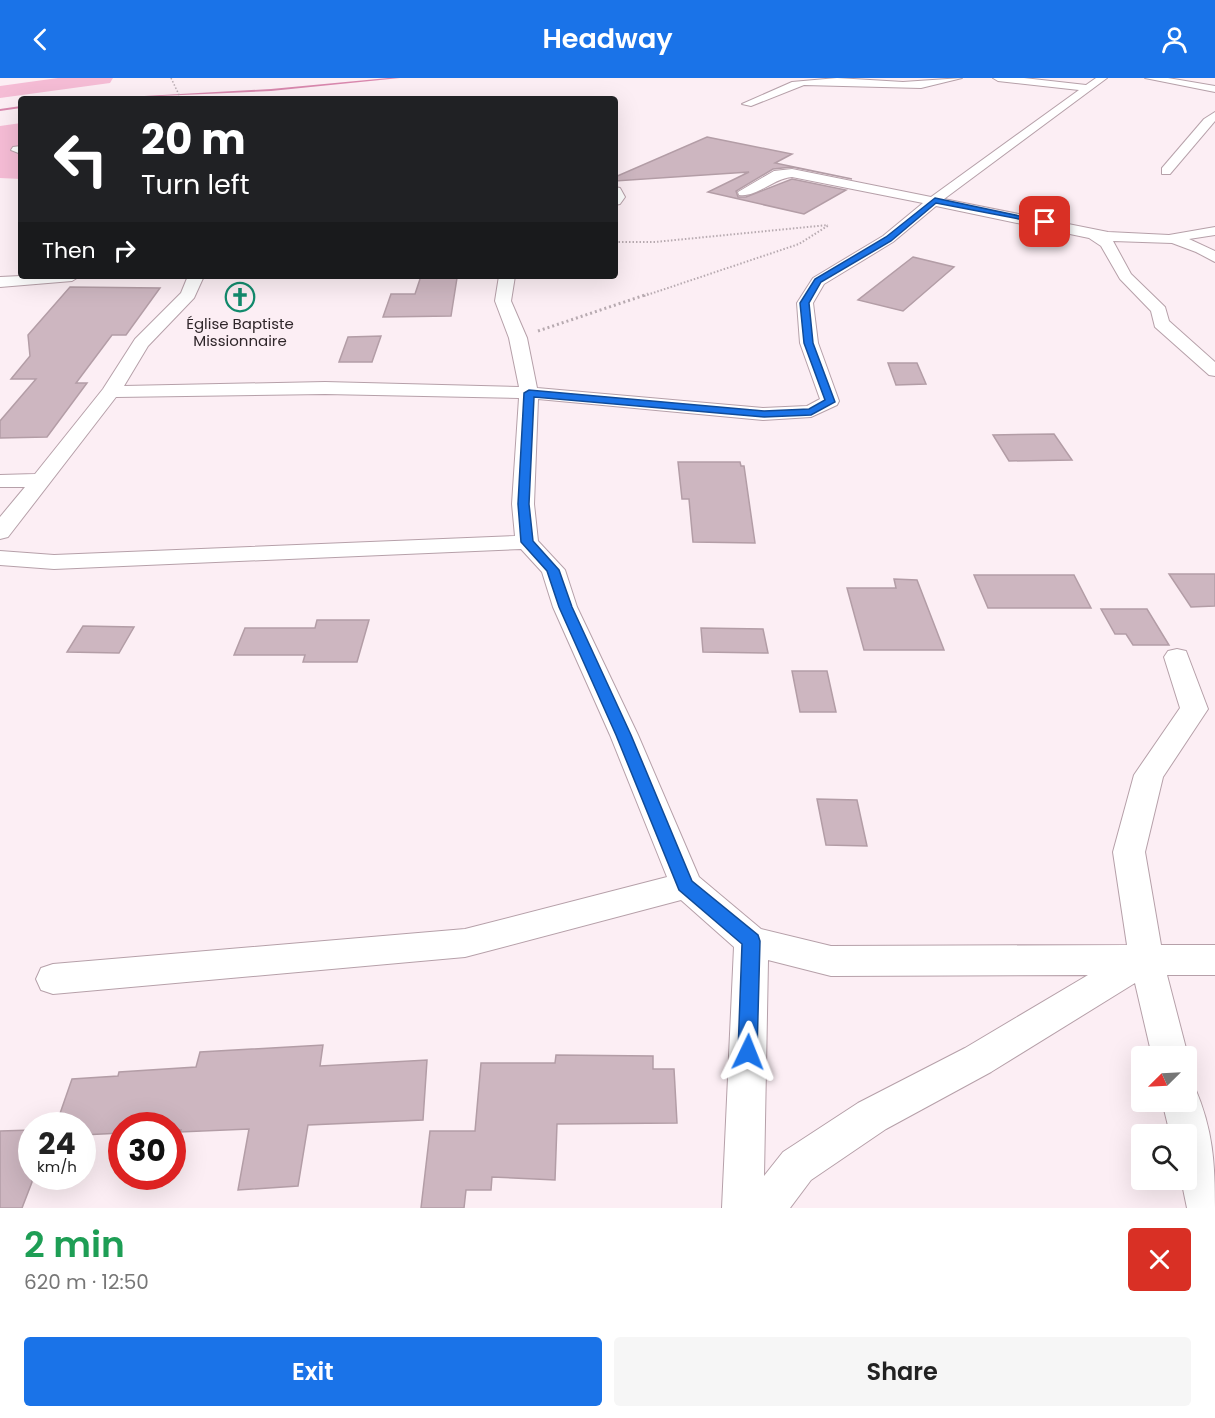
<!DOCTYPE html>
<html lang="en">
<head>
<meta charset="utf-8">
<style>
  body { margin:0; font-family:Poppins,sans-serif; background:#f6f6f6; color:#222; height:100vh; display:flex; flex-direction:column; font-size:22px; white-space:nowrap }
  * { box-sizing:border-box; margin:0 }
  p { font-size:20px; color:#767676 }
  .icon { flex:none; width:33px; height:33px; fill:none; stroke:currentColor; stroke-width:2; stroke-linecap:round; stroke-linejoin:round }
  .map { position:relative; height:1130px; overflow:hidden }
  .sheet { display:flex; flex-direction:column; background:#fff; flex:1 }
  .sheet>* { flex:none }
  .hud { position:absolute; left:18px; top:18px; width:600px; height:183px; border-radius:6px; box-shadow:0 6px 24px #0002; background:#202124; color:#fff; overflow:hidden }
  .needle { width:39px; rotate:246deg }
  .buttons { position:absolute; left:1131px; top:968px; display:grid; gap:12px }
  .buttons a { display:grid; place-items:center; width:66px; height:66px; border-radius:6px; background:#fff; box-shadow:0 6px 24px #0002; font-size:30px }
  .speed { position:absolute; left:18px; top:1034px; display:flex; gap:12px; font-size:30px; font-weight:700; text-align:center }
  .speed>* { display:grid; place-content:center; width:78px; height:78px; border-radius:50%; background:#fff; box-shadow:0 6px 24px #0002; line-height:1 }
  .speed small { font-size:15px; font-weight:400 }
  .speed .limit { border:9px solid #d22; background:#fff; color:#111 }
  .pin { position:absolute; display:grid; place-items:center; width:51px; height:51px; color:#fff; margin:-26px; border-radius:12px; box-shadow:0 3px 9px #0006 }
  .me { position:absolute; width:66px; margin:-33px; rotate:2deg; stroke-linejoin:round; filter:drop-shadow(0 0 4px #0008) }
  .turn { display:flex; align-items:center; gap:21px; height:126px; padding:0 24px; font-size:27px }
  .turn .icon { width:78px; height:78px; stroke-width:2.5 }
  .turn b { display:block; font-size:42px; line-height:51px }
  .then { display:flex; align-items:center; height:57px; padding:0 24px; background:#0003; gap:12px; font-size:22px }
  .round { display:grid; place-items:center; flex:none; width:63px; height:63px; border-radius:6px; background:#f6f6f6 }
  .headline { display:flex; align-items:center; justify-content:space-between; height:102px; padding:0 24px }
  h1 { font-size:36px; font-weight:600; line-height:45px; color:#1e9e55 }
  .button { display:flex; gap:12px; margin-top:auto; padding:12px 24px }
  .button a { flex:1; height:69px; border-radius:6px; background:#1a73e8; color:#fff; font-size:24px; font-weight:600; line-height:69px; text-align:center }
  .button a+a { background:#f6f6f6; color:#222 }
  header { display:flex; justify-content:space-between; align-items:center; height:78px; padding:0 24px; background:#1a73e8; color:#fff; font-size:27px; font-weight:600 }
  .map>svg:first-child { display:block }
</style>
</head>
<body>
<header><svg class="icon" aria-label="back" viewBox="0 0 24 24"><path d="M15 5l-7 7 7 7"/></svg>Headway<svg class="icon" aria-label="person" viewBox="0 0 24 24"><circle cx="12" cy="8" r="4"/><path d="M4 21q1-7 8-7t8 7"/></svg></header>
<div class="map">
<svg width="1215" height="1130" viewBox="0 0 1215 1130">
  <rect width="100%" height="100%" fill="#fceef4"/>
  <g fill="#f5bcd5">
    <path d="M58 0H113L110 5 0 20V8Z"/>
    <path d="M21 45V101L0 100V48Z"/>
  </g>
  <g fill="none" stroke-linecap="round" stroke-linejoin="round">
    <g fill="#d988ae" fill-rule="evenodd">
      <path d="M388 0H400L271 13 91 21 271 11Z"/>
      <path d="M21 28V30L0 33V31Z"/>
    </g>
  </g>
  <g fill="#cdb6c0" stroke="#b39da6" stroke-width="1.5">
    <path d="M707 59 792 76 775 85 852 101 792 89 773 91 736 113 738 119H746L792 101 846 112 804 136 708 114 749 94 615 103V99Z"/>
    <path d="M913 179 954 189 903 233 858 222Z"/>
    <path d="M421 198 457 200 451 238 383 239 391 216H415Z"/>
    <path d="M70 209 160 210 126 257H112L76 305H87L47 359 0 360V343L36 301H11L30 278 28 257Z"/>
    <path d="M381 258 372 284H339L348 259Z"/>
    <path d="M888 285H917L926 306 896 307Z"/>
    <path d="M1054 356 1072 382 1009 383 993 357Z"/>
    <path d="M678 384H740L741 388H744L755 465 693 464 689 421H682Z"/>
    <path d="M1169 496H1215V528L1191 529Z"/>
    <path d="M974 497H1074L1091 530H988Z"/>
    <path d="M894 501 917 502 944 572H864L847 510H896Z"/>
    <path d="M1101 531H1147L1169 567H1133L1126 556H1115Z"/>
    <path d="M317 542H369L357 584H303L305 577H234L245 550H315Z"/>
    <path d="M83 548 134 549 119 575 67 574Z"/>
    <path d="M701 550 763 551 768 575 703 574Z"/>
    <path d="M792 593H827L836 634H800Z"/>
    <path d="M817 721 857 722 867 768 826 767Z"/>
    <path d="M323 967 320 988 427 982 423 1042 308 1047 298 1108 238 1112 249 1051 180 1054 181 1052H172V1047H122V1055L82 1057V1047H56L72 1001 118 998 119 994 196 989 200 974Z"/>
    <path d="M556 977 653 978V991H674L677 1045 557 1046 555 1102 492 1099 491 1112H466L464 1130H421L430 1053H475L481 985H555Z"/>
    <path d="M32 1052V1104L22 1130H0V1053Z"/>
  </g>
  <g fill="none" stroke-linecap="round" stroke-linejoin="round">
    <g stroke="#b6a0a9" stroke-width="2">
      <g id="minor">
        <path d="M837 0 903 4 962 0 921 10 804 7 751 28 742 26 792 4Z"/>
        <path d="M993 0H1024L1086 7 1096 0H1107L944 121 1108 154 1169 157 1215 149V157L1189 161 1215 173V184L1196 174 1172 165 1113 163 1131 196 1165 229 1169 243 1215 284V298L1209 297 1155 249 1151 233 1120 201 1101 168 1089 160 936 128 893 164 824 206 813 225 818 265 839 323 837 327 811 339 763 342 538 321 534 426 538 463 565 492 577 529 638 657 699 799 761 851 831 868 1127 867 1113 774 1134 697 1180 630 1164 579 1168 573 1177 571 1186 573 1208 631 1163 699 1145 774 1161 867H1215V897H1167L1188 978 1186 982V978H1152L1135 905 991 994 886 1051 811 1102 790 1130H722L734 869 681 822 465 879 53 916 41 912 36 901 41 890 53 886 465 851 667 799 610 657 553 529 542 494 521 471 54 491 0 487V473L54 477 515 458 512 426 519 320 325 316 116 319 8 459 0 461V439L25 409H0V397L35 396 103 311 135 261 181 215 188 198H204L194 220 148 268 124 308 325 304 519 309 509 260 495 223 499 198H515L511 223 527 260 537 310 763 330 807 328 820 321 800 265 797 225 813 200 883 158 923 125 792 99C774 100 756 120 739 117L738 114 774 93 792 91 931 119 1079 12 998 3ZM768 882 831 898 1088 897 965 970 858 1025 783 1074 764 1098Z"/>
        <path d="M1145 0H1168L1215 8V14Z"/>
        <path d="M1215 34V43L1170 96H1162V90L1204 41Z"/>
        <path d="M21 68V76L11 72 13 69Z"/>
        <path d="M615 109 620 110 625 119 620 126 615 127Z"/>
        <path d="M21 198H80L72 203 0 209V199Z"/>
        <path d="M1186 1007 1195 1010C1213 1052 1215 1085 1215 1130H1187L1181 1101H1186V1056H1170L1162 1023H1186Z"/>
      </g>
    </g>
    <path stroke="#b7aab0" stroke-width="1.5" stroke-dasharray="1.5 2" stroke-linecap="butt" d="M171 0 181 21"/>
    <g stroke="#b7aab0" stroke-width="2" stroke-dasharray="1.5 2" stroke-linecap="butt">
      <path d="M615 164H655L828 147"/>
      <path d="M644 218 799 166 829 147"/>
    </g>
    <path stroke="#b7aab0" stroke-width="3" stroke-dasharray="2 3" stroke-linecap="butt" d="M538 253 648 216"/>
    <use href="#minor" fill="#fff" fill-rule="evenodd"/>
  </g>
  <path fill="#1a73e8" stroke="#114b97" stroke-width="1.5" d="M935 120 1048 144 1045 146 936 125 891 163 821 204 809 225 813 265 835 324 811 337 764 339 534 319 529 426 533 463 559 492 572 529 631 657 692 803 758 857 760 863 757 974 755 981 748 983 741 981 738 974 742 866 679 812 616 657 559 529 547 493 521 464 518 426 524 315 529 312 764 333 809 331 825 322 804 265 800 225 815 201 886 159Z"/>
  <defs>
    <g id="church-ring" transform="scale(1.5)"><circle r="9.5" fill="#fceef4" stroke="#128b6d" stroke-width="1.5"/><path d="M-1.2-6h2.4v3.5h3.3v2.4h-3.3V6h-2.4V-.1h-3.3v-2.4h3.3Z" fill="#128b6d"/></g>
  </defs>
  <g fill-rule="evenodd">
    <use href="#church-ring" x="240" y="219"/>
  </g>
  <g text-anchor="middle" stroke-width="6" stroke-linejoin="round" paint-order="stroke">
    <g font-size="15" fill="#2f262a" stroke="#fceef4">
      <text x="240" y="251">Église Baptiste<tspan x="240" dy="17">Missionnaire</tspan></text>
    </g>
  </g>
</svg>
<div class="buttons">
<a><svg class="needle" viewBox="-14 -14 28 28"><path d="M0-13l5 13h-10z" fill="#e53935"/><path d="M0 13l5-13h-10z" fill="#767676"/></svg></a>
<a><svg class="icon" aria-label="search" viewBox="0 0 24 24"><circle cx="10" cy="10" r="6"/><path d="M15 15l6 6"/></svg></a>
</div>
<div class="speed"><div>24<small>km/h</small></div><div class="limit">30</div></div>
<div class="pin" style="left:1045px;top:144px;background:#d93025"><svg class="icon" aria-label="arrive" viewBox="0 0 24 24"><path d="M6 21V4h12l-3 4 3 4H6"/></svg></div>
<svg class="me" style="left:748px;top:974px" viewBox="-20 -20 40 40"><path d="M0-17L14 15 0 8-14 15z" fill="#1a73e8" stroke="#fff" stroke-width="4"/></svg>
<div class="hud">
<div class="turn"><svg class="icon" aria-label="left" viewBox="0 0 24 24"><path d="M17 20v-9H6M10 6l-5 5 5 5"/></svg><div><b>20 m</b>Turn left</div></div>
<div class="then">Then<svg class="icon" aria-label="right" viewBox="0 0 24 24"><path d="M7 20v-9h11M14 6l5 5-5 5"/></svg></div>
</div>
</div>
<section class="sheet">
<div class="headline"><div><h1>2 min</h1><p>620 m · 12:50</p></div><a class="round" style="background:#d93025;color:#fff"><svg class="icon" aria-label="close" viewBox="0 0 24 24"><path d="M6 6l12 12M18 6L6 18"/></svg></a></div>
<div class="button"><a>Exit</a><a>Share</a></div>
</section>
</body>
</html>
